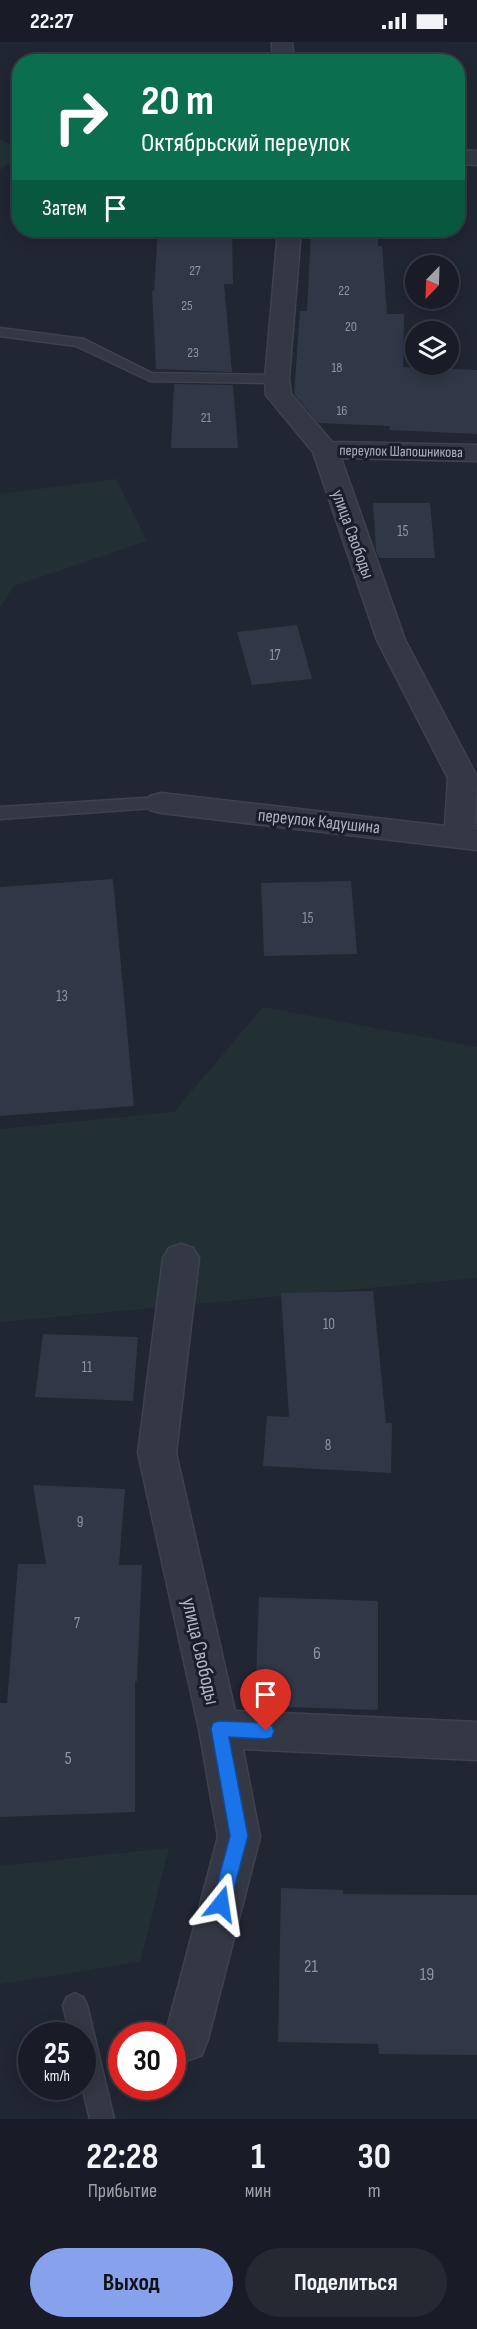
<!DOCTYPE html>
<html lang="ru">
<head>
<meta charset="utf-8">
<style>
  body { margin:0; font-family:"Sofia Sans Condensed",sans-serif; background:#262932; color:#f1f3f6; height:100vh; display:flex; flex-direction:column; font-size:22px; white-space:nowrap }
  * { box-sizing:border-box; margin:0 }
  p { font-size:20px; color:#9fa1a7 }
  .icon { flex:none; width:33px; height:33px; fill:none; stroke:currentColor; stroke-width:2; stroke-linecap:round; stroke-linejoin:round }
  .map { position:relative; height:2077px; overflow:hidden }
  .sheet { display:flex; flex-direction:column; background:#191c26; flex:1 }
  .sheet>* { flex:none }
  .hud { position:absolute; left:12px; top:12px; width:453px; height:183px; border-radius:24px; box-shadow:0 3px 15px #0003,0 0 0 2px #373a43; background:#0b6e4f; color:#fff; overflow:hidden }
  .needle { width:39px; rotate:203deg }
  .fabs { position:absolute; left:405px; top:213px; display:grid; gap:12px }
  .fabs a { display:grid; place-items:center; width:54px; height:54px; border-radius:50%; background:#191c26; box-shadow:0 3px 15px #0003,0 0 0 2px #373a43; font-size:30px }
  .speed { position:absolute; left:18px; top:1980px; display:flex; gap:12px; font-size:30px; font-weight:700; text-align:center }
  .speed>* { display:grid; place-content:center; width:78px; height:78px; border-radius:50%; background:#191c26; box-shadow:0 3px 15px #0003,0 0 0 2px #373a43; line-height:1 }
  .speed small { font-size:15px; font-weight:400 }
  .speed .limit { border:9px solid #d22; background:#fff; color:#111 }
  .pin { position:absolute; display:grid; place-items:center; width:51px; height:51px; color:#fff; margin:-62px -26px; border-radius:50% 50% 50% 0; rotate:-45deg; box-shadow:0 0 6px #0007 }
  .pin .icon { rotate:45deg }
  .me { position:absolute; width:66px; margin:-33px; rotate:15deg; stroke-linejoin:round; filter:drop-shadow(0 0 4px #0008) }
  .turn { display:flex; align-items:center; gap:21px; height:126px; padding:0 30px; font-size:27px }
  .turn .icon { width:78px; height:78px; stroke-width:2.5 }
  .turn b { display:block; font-size:42px; line-height:51px }
  .then { display:flex; align-items:center; height:57px; padding:0 30px; background:#0003; gap:12px; font-size:22px }
  .eta { display:flex; justify-content:space-evenly; align-items:center; height:102px; text-align:center }
  .eta b { font-size:36px; font-weight:700; line-height:42px }
  .action { display:flex; gap:12px; margin-top:auto; padding:12px 30px }
  .action a { flex:1; height:69px; border-radius:36px; background:#87a1ed; color:#111; font-size:24px; font-weight:700; line-height:69px; text-align:center }
  .action a+a { background:#262932; color:#f1f3f6 }
  .status { display:flex; justify-content:space-between; align-items:center; height:42px; padding:0 30px; background:#191c26; direction:ltr }
  .status svg { height:16px; fill:currentColor }
  .map>svg:first-child { display:block }
</style>
</head>
<body>
<div class="status"><b>22:27</b><svg viewBox="0 0 49 12"><path d="M0 12V9h3v3zM5 12V6h3v6zM10 12V3h3v9zM15 12V0h3v12zM26 1h20v11H26zM47 4h2v5h-2z"/></svg></div>
<div class="map">
<svg width="477" height="2077" viewBox="0 0 477 2077">
  <rect width="100%" height="100%" fill="#212633"/>
  <g fill="#223034">
    <path d="M0 97 19 107 20 114 0 128Z"/>
    <path d="M116 437 147 499 14 544 0 565V452Z"/>
    <path d="M263 965 477 1005V1236L0 1280V1087L174 1070Z"/>
    <path d="M169 1806 140 1920 0 1942V1824Z"/>
  </g>
  <g fill="#303747">
    <path d="M158 188H232L233 242H224L232 330 156 327 152 249H154Z"/>
    <path d="M311 188H378V204H382L387 272H404L403 325 477 328V392L389 388 390 384 318 381 294 352 300 269H307Z"/>
    <path d="M174 342 233 343 238 406H171Z"/>
    <path d="M373 461H430L435 516H379L376 509Z"/>
    <path d="M297 583 312 637 252 643 237 590Z"/>
    <path d="M113 837 134 1064 0 1074V845Z"/>
    <path d="M351 839 357 912 264 914 261 841Z"/>
    <path d="M373 1249 386 1381H392L391 1431 263 1424 267 1374 289 1375 281 1251Z"/>
    <path d="M43 1292 138 1295 133 1359 35 1355Z"/>
    <path d="M33 1443 125 1447 119 1523H142L137 1639H135V1770L0 1775V1661H7L18 1522H46Z"/>
    <path d="M259 1555 378 1559V1668L255 1664Z"/>
    <path d="M281 1846 343 1848V1852L477 1853V2013L379 2012 378 2002 278 2000Z"/>
  </g>
  <g fill="none" stroke-linecap="round" stroke-linejoin="round">
    <g stroke="#3d424e" stroke-width="3">
      <g id="service">
        <path d="M0 286 84 297 152 331 277 333 284 337 277 341 150 339 76 304 0 294Z"/>
        <path d="M161 755 167 757 169 761 167 765 0 777V765Z"/>
        <path d="M75 1951 83 1955 87 1963 114 2077H90L82 2044V1994H70L63 1963 67 1955Z"/>
      </g>
    </g>
    <g stroke="#3d424e" stroke-width="3">
      <g id="minor">
        <path d="M272 0H292L294 20H272Z"/>
        <path d="M458 108 477 109V123L458 122Z"/>
        <path d="M278 188H301L289 337 291 352 332 400 477 403V419L341 416 405 598 477 735 475 787 477 788V808L161 771 150 768 146 761 150 754 161 751 445 784 448 736 377 598 313 410 266 353 265 337Z"/>
        <path d="M181 1202 193 1206 199 1216 176 1411 235 1669 477 1680V1718L243 1707 260 1795 208 1997 202 2013 186 2019 172 2013V1994H165L218 1795 199 1687 138 1411 163 1216 169 1206Z"/>
      </g>
    </g>
    <use href="#service" fill="#343844" fill-rule="evenodd"/>
    <use href="#minor" fill="#343844" fill-rule="evenodd"/>
  </g>
  <path fill="#1a73e8" stroke="#114b97" stroke-width="1.5" d="M219 1679 266 1681 272 1684 274 1689 272 1695 266 1697 229 1695 248 1794 230 1862 227 1868 221 1871 215 1868 212 1862 230 1794 211 1687 213 1681Z"/>
  <g text-anchor="middle" stroke-width="6" stroke-linejoin="round" paint-order="stroke">
    <g font-size="14" fill="#8d93a1">
      <text x="195" y="233">27</text>
      <text x="344" y="253">22</text>
      <text x="187" y="268">25</text>
      <text x="351" y="289">20</text>
      <text x="193" y="315">23</text>
      <text x="337" y="330">18</text>
      <text x="342" y="373">16</text>
      <text x="206" y="380">21</text>
    </g>
    <g font-size="15" fill="#aeb3c1" stroke="#191e28">
      <text transform="translate(401 409) rotate(1)" y="5">переулок Шапошникова</text>
    </g>
    <g font-size="15" fill="#8d93a1">
      <text x="403" y="494">15</text>
      <text x="275" y="618">17</text>
      <text x="308" y="881">15</text>
      <text x="62" y="959">13</text>
      <text x="329" y="1287">10</text>
      <text x="87" y="1330">11</text>
      <text x="328" y="1408">8</text>
      <text x="80" y="1485">9</text>
      <text x="77" y="1586">7</text>
    </g>
    <g font-size="18" fill="#aeb3c1" stroke="#191e28">
      <text transform="translate(353 492) rotate(70)" y="6">улица Свободы</text>
      <text transform="translate(319 779) rotate(6)" y="6">переулок Кадушина</text>
    </g>
    <g font-size="18" fill="#8d93a1">
      <text x="317" y="1617">6</text>
      <text x="68" y="1722">5</text>
      <text x="311" y="1930">21</text>
      <text x="427" y="1938">19</text>
    </g>
    <g font-size="21" fill="#aeb3c1" stroke="#191e28">
      <text transform="translate(201 1609) rotate(77)" y="7">улица Свободы</text>
    </g>
  </g>
</svg>
<div class="fabs">
<a><svg class="needle" viewBox="-14 -14 28 28"><path d="M0-13l5 13h-10z" fill="#e53935"/><path d="M0 13l5-13h-10z" fill="#9fa1a7"/></svg></a>
<a><svg class="icon" aria-label="layers" viewBox="0 0 24 24"><path d="M12 4l9 5-9 5-9-5zM3 14l9 5 9-5"/></svg></a>
</div>
<div class="speed"><div>25<small>km/h</small></div><div class="limit">30</div></div>
<div class="pin" style="left:266px;top:1689px;background:#d93025"><svg class="icon" aria-label="arrive" viewBox="0 0 24 24"><path d="M6 21V4h12l-3 4 3 4H6"/></svg></div>
<svg class="me" style="left:221px;top:1862px" viewBox="-20 -20 40 40"><path d="M0-17L14 15 0 8-14 15z" fill="#1a73e8" stroke="#fff" stroke-width="4"/></svg>
<div class="hud">
<div class="turn"><svg class="icon" aria-label="right" viewBox="0 0 24 24"><path d="M7 20v-9h11M14 6l5 5-5 5"/></svg><div><b>20 m</b>Октябрьский переулок</div></div>
<div class="then">Затем<svg class="icon" aria-label="arrive" viewBox="0 0 24 24"><path d="M6 21V4h12l-3 4 3 4H6"/></svg></div>
</div>
</div>
<section class="sheet">
<div class="eta">
<div><b>22:28</b><p>Прибытие</p></div>
<div><b>1</b><p>мин</p></div>
<div><b>30</b><p>m</p></div>
</div>
<div class="action"><a>Выход</a><a>Поделиться</a></div>
</section>
</body>
</html>
